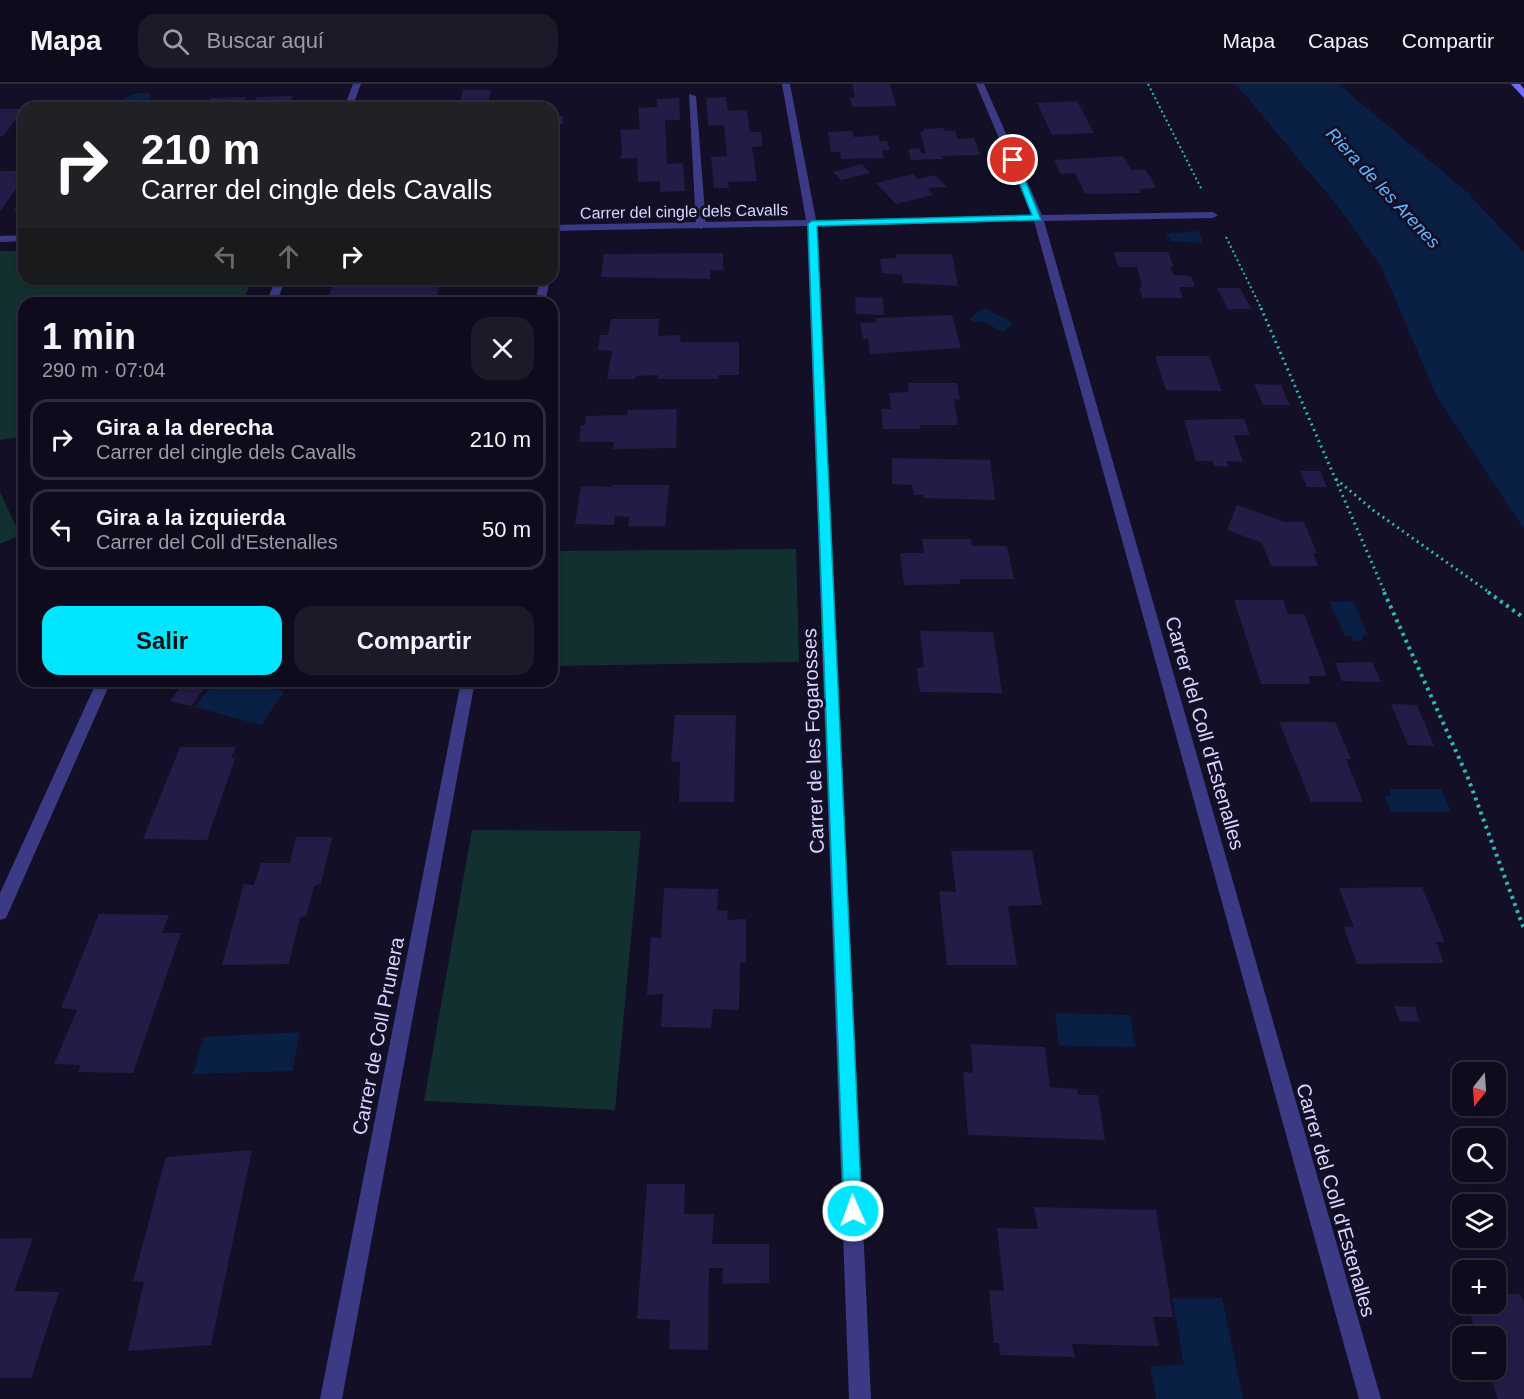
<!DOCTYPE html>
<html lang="es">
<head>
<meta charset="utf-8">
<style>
  body { margin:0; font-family:Arial,sans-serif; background:#1c1929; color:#f1f3f6; height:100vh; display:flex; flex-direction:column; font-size:22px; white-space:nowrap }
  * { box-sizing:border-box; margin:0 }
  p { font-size:20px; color:#9b9ba3 }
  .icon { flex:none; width:33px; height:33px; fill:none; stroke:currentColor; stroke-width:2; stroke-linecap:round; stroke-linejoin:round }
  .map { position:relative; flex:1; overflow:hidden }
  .side { position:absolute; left:18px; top:213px; width:540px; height:390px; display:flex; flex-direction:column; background:#0e0b1c; border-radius:18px; box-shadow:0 3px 9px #0003,0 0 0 2px #2e2b3b }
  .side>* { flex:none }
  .top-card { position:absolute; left:18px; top:18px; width:540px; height:183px; border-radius:18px; box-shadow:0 3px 9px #0003,0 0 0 2px #2e2b3b; background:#202124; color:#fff; overflow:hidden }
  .needle { width:39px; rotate:197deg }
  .tools { position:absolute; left:1452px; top:978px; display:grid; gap:12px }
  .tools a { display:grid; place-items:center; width:54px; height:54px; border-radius:12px; background:#0e0b1c; box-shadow:0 3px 9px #0003,0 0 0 2px #2e2b3b; font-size:30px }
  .pin { position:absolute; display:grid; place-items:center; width:51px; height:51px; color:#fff; margin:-26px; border:3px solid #fff; border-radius:50%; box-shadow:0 2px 6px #0007 }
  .me { position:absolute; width:66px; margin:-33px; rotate:358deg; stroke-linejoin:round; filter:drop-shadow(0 0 4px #0008) }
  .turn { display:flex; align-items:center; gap:21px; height:126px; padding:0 24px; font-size:27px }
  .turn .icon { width:78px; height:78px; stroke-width:2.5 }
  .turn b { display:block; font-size:42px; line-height:51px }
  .lanes { display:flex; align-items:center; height:57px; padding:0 24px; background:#0003; justify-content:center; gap:30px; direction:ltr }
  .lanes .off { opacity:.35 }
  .round { display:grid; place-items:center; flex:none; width:63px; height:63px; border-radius:18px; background:#1c1929 }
  .summary { display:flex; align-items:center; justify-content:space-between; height:102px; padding:0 24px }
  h1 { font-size:36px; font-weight:700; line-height:45px }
  .primary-button { display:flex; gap:12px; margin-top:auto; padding:12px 24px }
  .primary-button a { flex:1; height:69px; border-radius:18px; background:#00e5ff; color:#111; font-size:24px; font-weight:700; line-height:69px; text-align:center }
  .primary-button a+a { background:#1c1929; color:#f1f3f6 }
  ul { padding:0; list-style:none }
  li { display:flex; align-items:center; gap:18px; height:81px; margin:0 12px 9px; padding:0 12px; border:3px solid #2e2b3b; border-radius:18px }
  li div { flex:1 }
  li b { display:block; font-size:22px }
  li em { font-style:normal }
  header { display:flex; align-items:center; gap:36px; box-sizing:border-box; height:84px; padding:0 30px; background:#0e0b1c; border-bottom:2px solid #2e2b3b }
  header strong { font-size:28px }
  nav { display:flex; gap:33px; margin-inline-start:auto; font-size:21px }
  .search { width:420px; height:54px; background:#1c1929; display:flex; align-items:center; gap:15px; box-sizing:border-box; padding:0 21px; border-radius:18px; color:#9b9ba3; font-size:22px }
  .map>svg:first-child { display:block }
</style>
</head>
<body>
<header>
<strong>Mapa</strong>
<div class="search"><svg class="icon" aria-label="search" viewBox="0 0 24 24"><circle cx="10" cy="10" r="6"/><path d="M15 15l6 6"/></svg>Buscar aquí</div>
<nav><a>Mapa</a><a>Capas</a><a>Compartir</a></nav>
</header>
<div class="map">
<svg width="1524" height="1315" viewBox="0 0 1524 1315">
  <rect width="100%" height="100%" fill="#130f26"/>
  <g fill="#12302f">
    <path d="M0 167H24V195H253L242 219H24V352L0 356Z"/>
    <path d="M0 408 20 451 0 460Z"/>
    <path d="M796 465 799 578 552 582V467Z"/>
    <path d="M472 746 641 747 615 1026 424 1017Z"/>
  </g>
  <g fill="#0a1f44">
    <path d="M1234 0H1338L1467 108 1524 169V445L1436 311 1381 182 1335 119 1247 13Z"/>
    <path d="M137 9H149L152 14 137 21H107Z"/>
    <path d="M1196 147 1200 149 1203 159 1172 157 1165 150Z"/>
    <path d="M984 224 1013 239 1003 248 982 237 975 238 969 235Z"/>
    <path d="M1353 517 1368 551H1363L1362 557H1355L1350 552H1345L1330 518Z"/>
    <path d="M215 597H241L284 608 261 641 195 623Z"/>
    <path d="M1390 705H1441L1451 728H1391L1385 712H1391Z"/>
    <path d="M1055 929 1130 931 1136 963 1059 962Z"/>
    <path d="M300 948 292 987 193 990 204 953Z"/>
    <path d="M1172 1214H1222L1243 1315H1156L1150 1282 1184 1281Z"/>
  </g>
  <g fill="#241b47">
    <path d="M852 0H890L896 22 852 23 850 14H855Z"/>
    <path d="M463 6H491L488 18 479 19 478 24H398L400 18 460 17Z"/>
    <path d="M293 12 287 24H252L257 13Z"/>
    <path d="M246 13 241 24H205L210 14Z"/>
    <path d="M726 13 728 27 747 26 750 48H761L763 62 752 63 757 97 728 98 729 104H714L711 73 727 72 724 41 708 42 706 14Z"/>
    <path d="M679 14 680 36H665L667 80 683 79 685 107 660 108V97L638 98 637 74 620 75 622 67 620 46 640 45 638 24 657 23V15Z"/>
    <path d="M1077 17 1094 49 1052 51 1037 19Z"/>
    <path d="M0 25H24L3 52H0Z"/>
    <rect x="552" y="32" width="11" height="8"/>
    <path d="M944 44 945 47H955L958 55 974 54 980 71 942 72 943 75 911 76 908 65 919 64 921 69H926L920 48 924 47 923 45Z"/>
    <path d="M852 47 854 53 877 51 880 57H887L890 66H882L884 74 841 75 840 68H831L828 48Z"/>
    <path d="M1123 72 1131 86H1146L1156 104 1139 105 1141 109 1085 110 1075 89 1061 90 1054 76Z"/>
    <path d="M862 80 870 89 841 96 833 88Z"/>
    <path d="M0 87H24V93L0 128Z"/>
    <path d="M913 90 918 95 935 91 947 103 927 104 933 111 896 120 876 99Z"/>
    <path d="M24 110V127H13Z"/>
    <path d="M1113 168H1168L1174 183H1170L1174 191 1191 192 1195 203H1179L1183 214H1143L1139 204 1142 203 1137 183H1119Z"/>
    <path d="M723 169V186L710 187V195L601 193 604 170Z"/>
    <path d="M896 170H952L958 202 903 199 902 191 882 189 880 175 897 174Z"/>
    <path d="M335 195H441L435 219H326Z"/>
    <path d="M1217 204H1240L1251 225H1228Z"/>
    <path d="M855 213 883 214 884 231 856 230Z"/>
    <path d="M952 231 961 264 870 270 868 255H863L860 239 876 238V234Z"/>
    <path d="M611 235H659L658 252 681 251 680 258H739V291H718V295H658V291L636 292 635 295H607L612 267 598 266 600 251H608Z"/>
    <path d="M1155 272H1209L1222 307 1166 306Z"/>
    <path d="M908 299H957L960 316 954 315 958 341H920V345H883L881 325H891L889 309 909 308Z"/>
    <path d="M1254 300 1281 301 1290 321H1263Z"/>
    <path d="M677 325 676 364 613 365 614 358H579L581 341H585L586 332 627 331 628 326Z"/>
    <path d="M1224 335H1244L1250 351H1234L1243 378 1227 377 1228 383 1214 382 1212 377H1196L1184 336Z"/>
    <path d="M892 374 990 376 995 416 924 414 923 411H914L912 401 892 400Z"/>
    <path d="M1300 387H1320L1327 403H1307Z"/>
    <path d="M612 401H669L665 442H628L629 433 615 432 614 441 575 440 581 402 612 403Z"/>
    <path d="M1237 421 1285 438H1304L1317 469H1313L1318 482H1271L1262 459 1227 446Z"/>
    <path d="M922 455H971L972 462H1007L1014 495H960V500L904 501 900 469H924Z"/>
    <path d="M1234 516H1283L1288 530H1304L1327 592H1308L1311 600H1261Z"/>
    <path d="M920 547 993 548 1002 609 920 608 917 584 924 583Z"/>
    <path d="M1372 578 1381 598 1342 597 1335 579Z"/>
    <path d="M185 597H209L191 622 170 617Z"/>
    <path d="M1391 620 1417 621 1434 662 1408 661Z"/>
    <path d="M675 631H736L734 718H679L680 678H671Z"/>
    <path d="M1279 638H1335L1351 675H1346L1363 718H1311Z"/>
    <path d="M180 663H236L231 674H235L207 756 143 755Z"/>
    <path d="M296 753H332L321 800 314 802 306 832 300 833 289 880 222 881 244 800 254 801 261 779H290Z"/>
    <path d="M1032 766 1042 821 1008 822 1017 881H947L939 807 956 808 951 767Z"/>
    <path d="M1422 803 1445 858H1436L1444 879 1357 880 1344 843H1354L1339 804Z"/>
    <path d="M664 804 718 805 717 826 728 827 727 836 746 835V879L740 878 739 926 713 925 711 944 661 943 663 910 647 911 651 853 661 854Z"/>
    <path d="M99 830 169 831 162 849H181L133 989 78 988 81 981 54 980 77 926 61 924Z"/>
    <path d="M1394 922 1415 923 1420 938 1400 937Z"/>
    <path d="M971 960 1045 963 1050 1003 1077 1005 1078 1011H1098L1105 1056 968 1051 963 988 973 989Z"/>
    <path d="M252 1066 211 1261 128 1267 144 1198 133 1197 166 1073Z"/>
    <path d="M647 1100H685L684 1130H714L712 1160H769V1199L722 1200 723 1184H709L708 1266 669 1265 670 1236 637 1235Z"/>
    <path d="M1034 1123 1156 1126 1173 1233H1153L1159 1262 1072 1260 1075 1273 1000 1271 999 1259H994L989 1206 1004 1207 997 1144 1038 1145Z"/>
    <path d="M33 1154 14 1207 59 1208 31 1294H0V1155Z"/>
    <path d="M1496 1210H1520L1524 1219V1315H1498L1488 1286H1496V1252H1477L1467 1220H1496Z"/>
  </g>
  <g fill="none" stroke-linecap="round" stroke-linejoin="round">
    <g stroke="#2fb8b0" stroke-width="2" stroke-dasharray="2 3" stroke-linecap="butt">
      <path d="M1148 0 1202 106"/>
      <path d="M1226 153 1262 226"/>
    </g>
    <g stroke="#2fb8b0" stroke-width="3" stroke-dasharray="2 4" stroke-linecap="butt">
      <path d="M1261 224 1385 509"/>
      <path d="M1336 395 1373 426 1490 509"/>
    </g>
    <g stroke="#2fb8b0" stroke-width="4" stroke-dasharray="3 4.5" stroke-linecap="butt">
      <path d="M1384 508 1468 694 1524 845"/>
      <path d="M1488 508 1524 534"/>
    </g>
    <path fill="#3d3a85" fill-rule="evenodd" d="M689 10 696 12 706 142 701 145 696 142Z"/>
    <g fill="#3d3a85" fill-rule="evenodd">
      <path d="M353 0H361L352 24H344Z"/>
      <path d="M782 0H790L816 136 1032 132 976 0H984L1042 131 1213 128 1218 131 1213 134 1044 137 1381 1315H1359L1034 137 817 142 871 1315H849L807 142 552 147V141L806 136Z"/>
      <path d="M24 151V157L0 158V152Z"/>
      <path d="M276 195H286L276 219H266Z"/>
      <path d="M540 195H550L545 219H535Z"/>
      <path d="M97 597H111L6 834 0 836V809Z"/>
      <path d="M461 597H475L342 1315H320Z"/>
    </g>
    <path fill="#6f6bff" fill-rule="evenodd" d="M1511 0H1520L1524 5V14Z"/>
  </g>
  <path fill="#00e5ff" stroke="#0095a6" stroke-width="1.5" d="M1010 75 1017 76 1041 136 817 142 862 1127 859 1133 853 1136 846 1133 844 1127 808 140 812 137 1032 131Z"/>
  <g text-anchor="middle" stroke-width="6" stroke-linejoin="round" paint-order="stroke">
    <g font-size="16" fill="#d9d4ff" stroke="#130f26">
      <text transform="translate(684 127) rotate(-1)" y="6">Carrer del cingle dels Cavalls</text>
    </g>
    <g font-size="18" font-style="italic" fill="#62b6ff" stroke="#130f26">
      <text transform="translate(1383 104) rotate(47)" y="6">Riera de les Arenes</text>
    </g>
    <g font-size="20" fill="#d9d4ff" stroke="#130f26">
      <text transform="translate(1205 649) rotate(74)" y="7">Carrer del Coll d'Estenalles</text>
      <text transform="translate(813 657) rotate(-92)" y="7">Carrer de les Fogarosses</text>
      <text transform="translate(378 952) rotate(-79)" y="7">Carrer de Coll Prunera</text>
      <text transform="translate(1336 1116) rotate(74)" y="7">Carrer del Coll d'Estenalles</text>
    </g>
  </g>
</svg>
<div class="tools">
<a><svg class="needle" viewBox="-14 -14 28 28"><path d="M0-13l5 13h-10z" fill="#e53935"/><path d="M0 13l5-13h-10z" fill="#9b9ba3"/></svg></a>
<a><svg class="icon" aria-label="search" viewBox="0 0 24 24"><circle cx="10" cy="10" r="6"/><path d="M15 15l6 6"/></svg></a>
<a><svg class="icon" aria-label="layers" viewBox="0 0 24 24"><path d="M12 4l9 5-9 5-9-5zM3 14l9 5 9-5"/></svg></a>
<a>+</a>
<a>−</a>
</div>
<div class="pin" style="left:1013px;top:76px;background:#d93025"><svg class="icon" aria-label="arrive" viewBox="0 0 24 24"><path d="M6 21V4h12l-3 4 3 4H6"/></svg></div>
<svg class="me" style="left:853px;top:1127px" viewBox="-20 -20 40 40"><circle r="17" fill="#00e5ff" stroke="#fff" stroke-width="3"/><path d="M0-11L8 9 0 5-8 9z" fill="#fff"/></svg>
<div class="top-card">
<div class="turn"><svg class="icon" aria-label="right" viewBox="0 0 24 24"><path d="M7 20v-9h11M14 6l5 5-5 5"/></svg><div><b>210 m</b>Carrer del cingle dels Cavalls</div></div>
<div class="lanes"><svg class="icon off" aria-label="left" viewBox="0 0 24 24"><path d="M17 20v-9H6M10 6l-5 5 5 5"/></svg><svg class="icon off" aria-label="ahead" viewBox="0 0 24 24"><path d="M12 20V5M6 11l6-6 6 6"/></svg><svg class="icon" aria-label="right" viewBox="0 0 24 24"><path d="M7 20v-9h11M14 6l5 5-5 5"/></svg></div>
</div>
<section class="side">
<div class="summary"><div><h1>1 min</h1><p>290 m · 07:04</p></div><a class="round"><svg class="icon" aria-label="close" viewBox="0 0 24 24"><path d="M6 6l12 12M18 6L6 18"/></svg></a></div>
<ul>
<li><svg class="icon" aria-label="right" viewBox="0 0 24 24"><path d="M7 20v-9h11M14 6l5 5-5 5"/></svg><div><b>Gira a la derecha</b><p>Carrer del cingle dels Cavalls</p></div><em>210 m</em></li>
<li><svg class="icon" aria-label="left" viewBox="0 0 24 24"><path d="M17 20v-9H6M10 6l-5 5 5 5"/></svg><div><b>Gira a la izquierda</b><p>Carrer del Coll d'Estenalles</p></div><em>50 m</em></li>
</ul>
<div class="primary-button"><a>Salir</a><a>Compartir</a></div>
</section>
</div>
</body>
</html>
